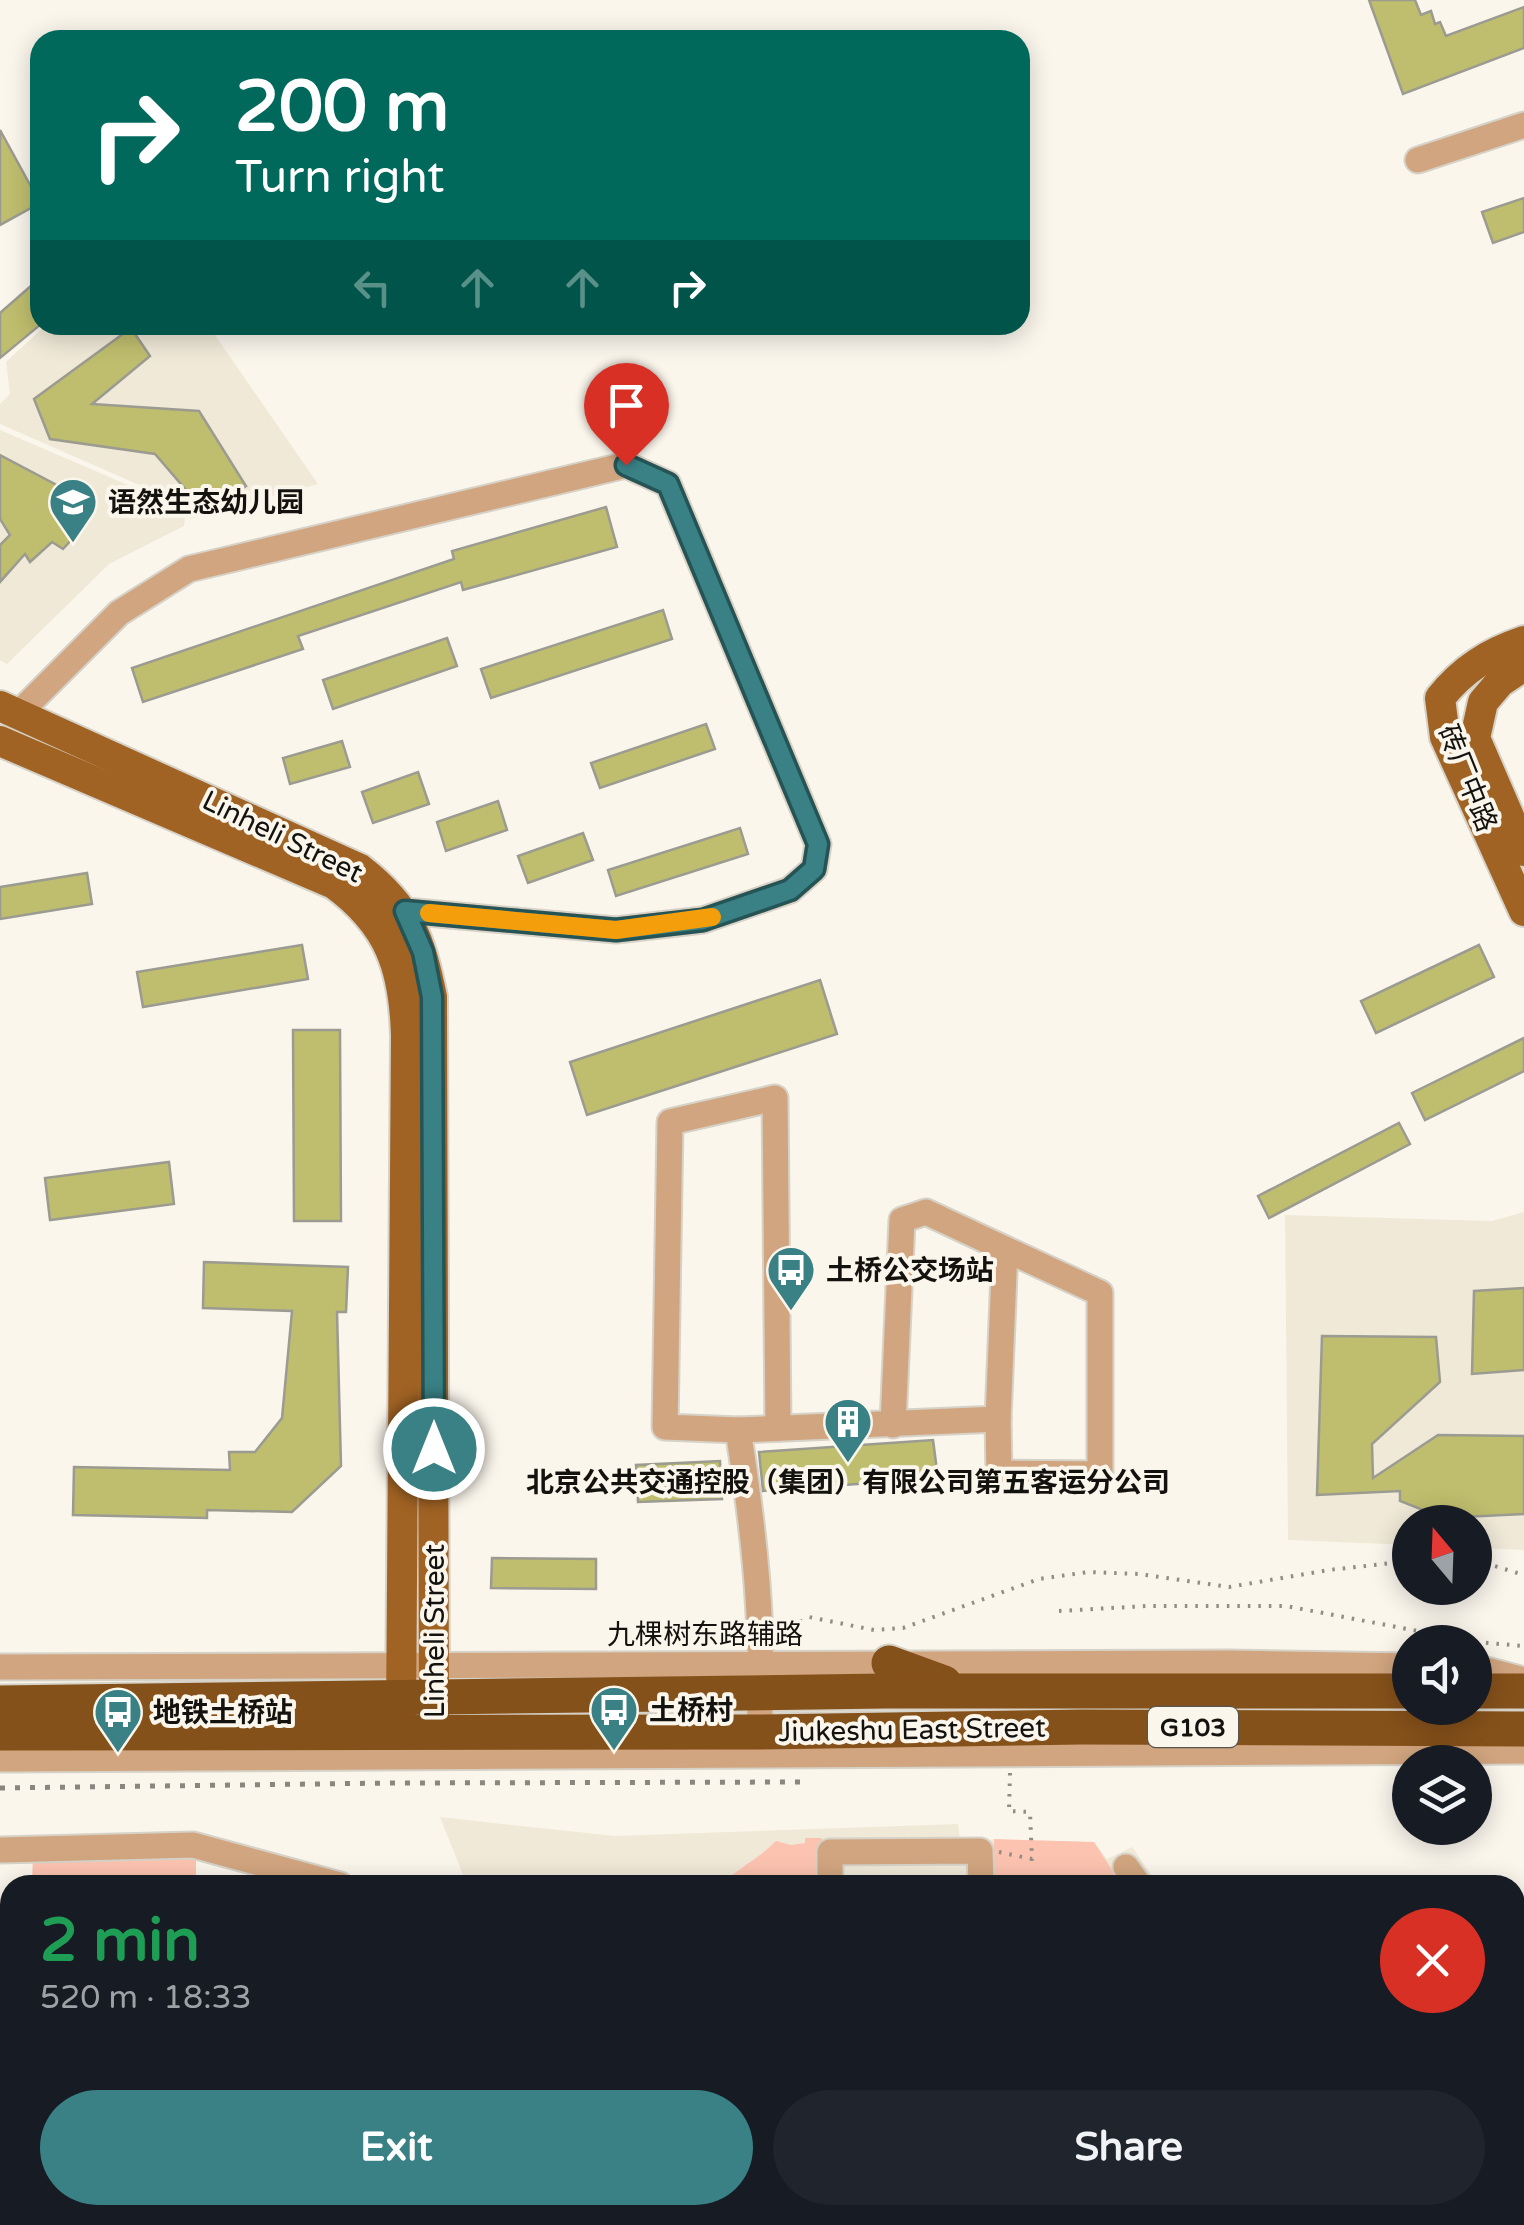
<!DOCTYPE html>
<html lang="en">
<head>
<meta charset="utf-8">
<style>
  body { margin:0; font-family:"Varela Round","Noto Sans SC",sans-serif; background:#20242c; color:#f1f3f6; height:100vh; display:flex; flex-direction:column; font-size:38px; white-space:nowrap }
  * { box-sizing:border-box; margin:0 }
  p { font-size:32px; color:#9ea1a6 }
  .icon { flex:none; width:55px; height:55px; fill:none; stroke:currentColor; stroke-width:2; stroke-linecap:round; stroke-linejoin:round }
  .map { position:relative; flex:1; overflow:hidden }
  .sheet { position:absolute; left:0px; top:1875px; width:1525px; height:350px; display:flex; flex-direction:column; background:#171b24; border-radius:30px 30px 0 0; box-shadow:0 5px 25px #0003 }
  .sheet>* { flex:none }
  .guide { position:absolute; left:30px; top:30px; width:1000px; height:305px; border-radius:30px; box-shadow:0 5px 25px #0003; background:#00695c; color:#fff; overflow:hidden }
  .needle { width:65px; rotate:341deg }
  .fabs { position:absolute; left:1392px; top:1505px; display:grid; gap:20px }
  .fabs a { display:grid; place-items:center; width:100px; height:100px; border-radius:50%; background:#171b24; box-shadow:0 5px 25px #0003; font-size:50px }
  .pin { position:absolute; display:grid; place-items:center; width:85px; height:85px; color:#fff; margin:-102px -42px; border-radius:50% 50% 50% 0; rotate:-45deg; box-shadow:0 0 10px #0007 }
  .pin .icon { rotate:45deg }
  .me { position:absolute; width:110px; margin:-55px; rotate:0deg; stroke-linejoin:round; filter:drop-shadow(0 0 8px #0008) }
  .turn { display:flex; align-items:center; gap:35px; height:210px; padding:0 40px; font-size:45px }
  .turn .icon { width:130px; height:130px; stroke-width:2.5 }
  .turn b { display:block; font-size:70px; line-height:85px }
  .lanes { display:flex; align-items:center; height:95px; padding:0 40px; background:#0003; justify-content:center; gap:50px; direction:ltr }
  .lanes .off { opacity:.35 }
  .round { display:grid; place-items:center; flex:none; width:105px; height:105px; border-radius:52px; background:#20242c }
  .summary { display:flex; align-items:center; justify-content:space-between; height:170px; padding:0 40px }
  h1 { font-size:60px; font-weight:800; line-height:75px; color:#1e9e55 }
  .button { display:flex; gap:20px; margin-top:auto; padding:20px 40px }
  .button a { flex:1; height:115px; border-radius:60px; background:#398185; color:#fff; font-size:40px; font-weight:800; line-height:115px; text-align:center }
  .button a+a { background:#20242c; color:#f1f3f6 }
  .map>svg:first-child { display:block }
</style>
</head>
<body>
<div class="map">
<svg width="1524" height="2225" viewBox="0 0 1524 2225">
  <rect width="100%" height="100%" fill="#fbf6ec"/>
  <g fill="#f0e9d8">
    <path d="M46 325H208L318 484 190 519 187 506 0 424V404L10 394 6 362Z"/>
    <path d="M0 430 186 510 184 526 109 564 7 664 0 660Z"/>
    <path d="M1524 1212V1550L1475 1548V1522H1410V1545L1288 1540 1285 1215 1492 1221Z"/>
    <path d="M440 1817 614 1836 958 1824 960 1839 1094 1842 1107 1859 1132 1847 1159 1885H467Z"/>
    <path d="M596 2215H1395L1402 2225H604Z"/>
  </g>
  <g fill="#fcc3b0">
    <path d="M805 1838H822V1885H720C739 1868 758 1859 776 1841L791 1845 805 1843Z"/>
    <path d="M994 1839 1094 1842 1114 1873 1115 1885H981L987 1857 994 1849Z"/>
    <path d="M33 1852 196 1855V1885H32Z"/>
    <path d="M0 1908H10V2215H474L477 2225H0Z"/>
  </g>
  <g fill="#bfbe6e" stroke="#9b9b91" stroke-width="2.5">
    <path d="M1369 0H1415L1421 15 1431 11 1435 24 1440 22 1446 36 1524 7V48L1403 94Z"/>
    <path d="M0 130 40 203 0 225Z"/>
    <path d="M1524 198V232L1493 243 1482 212Z"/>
    <path d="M40 278V325L0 358V313Z"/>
    <path d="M131 328 150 356 92 404 199 411 246 486 205 512 155 454 50 439 34 399Z"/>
    <path d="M0 455 87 501 79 517 87 523 63 549 52 542 30 562 25 554 0 582V545L10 535 0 519Z"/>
    <path d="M606 507 617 547 463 590 461 582 298 636 303 649 143 702 132 668 454 559 452 551Z"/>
    <path d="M663 610 672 639 491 698 481 669Z"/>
    <path d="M447 638 457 666 333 709 323 680Z"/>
    <path d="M706 724 715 749 600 788 591 763Z"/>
    <path d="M342 741 350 767 290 784 283 758Z"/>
    <path d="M418 772 429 804 373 823 362 792Z"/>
    <path d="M498 801 507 830 446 851 437 822Z"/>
    <path d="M740 828 748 854 616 896 608 870Z"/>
    <path d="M583 833 593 860 528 883 518 856Z"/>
    <path d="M87 873 92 904 0 919V887Z"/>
    <path d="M302 945 308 979 143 1007 137 972Z"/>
    <path d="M1479 945 1494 977 1376 1033 1361 1001Z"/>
    <path d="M820 980 837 1034 587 1115 570 1062Z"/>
    <path d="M293 1030H340L341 1221H294Z"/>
    <path d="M1524 1038V1071L1425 1120 1412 1093Z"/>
    <path d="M1399 1123 1410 1144 1269 1218 1258 1196Z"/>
    <path d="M169 1162 174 1204 50 1220 45 1178Z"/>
    <path d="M204 1262 348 1267 346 1312H337L341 1466 292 1512 207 1510V1518L73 1515 74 1467 230 1470 229 1452H255L282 1418 292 1311 203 1308Z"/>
    <path d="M1524 1288V1370L1472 1374 1474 1291Z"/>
    <path d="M1322 1336 1436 1337 1440 1382 1372 1444 1373 1478 1438 1435 1524 1436V1514L1443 1518 1400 1501V1491L1317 1495Z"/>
    <path d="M933 1440 938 1478 763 1491 759 1452Z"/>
    <path d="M720 1461 722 1499 638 1502 636 1465Z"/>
    <path d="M492 1558 596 1559V1589L491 1588Z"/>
  </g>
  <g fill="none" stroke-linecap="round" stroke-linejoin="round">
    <g stroke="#d6d2c8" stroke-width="29">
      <g id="minor">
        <path d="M1418 160 1524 125"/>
        <path d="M18 714 119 613 189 569 626 465 668 484 818 844 814 869 790 890 703 920 616 930 405 911"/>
        <path d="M998 1419 999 1473 1100 1474V1293L1005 1249"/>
        <path d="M738 1430 665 1427 670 1122 775 1098 778 1428"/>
        <path d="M0 1667 1230 1663 1410 1666"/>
        <path d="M1475 1667 1524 1680"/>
        <path d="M759 1732C765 1629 754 1530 738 1430L998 1419 1005 1249 926 1212 902 1220 893 1425"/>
        <path d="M0 1759 1524 1751"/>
        <path d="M0 1850 193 1845 340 1885"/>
        <path d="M1126 1867 1139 1885"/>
        <path d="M830 1885V1852L980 1851 981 1885"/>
        <path d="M507 2215 510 2225"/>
        <path d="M641 2215 649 2225"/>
        <path d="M1001 2215 1010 2225"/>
        <path d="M1138 2215 1147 2225"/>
        <path d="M1274 2215 1282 2225"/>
        <path d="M1381 2215 1388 2225"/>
        <path d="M1213 2225 1225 2215"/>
      </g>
    </g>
    <g stroke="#d6d2c8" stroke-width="34">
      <g id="major">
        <path d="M1524 641C1489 653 1463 669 1440 698L1445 737 1524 911"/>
        <path d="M1524 666 1500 682 1483 702 1475 738 1524 851"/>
        <path d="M0 706 360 869C409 907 420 938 432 997L434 1721"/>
        <path d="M0 741 334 884C390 925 404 968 406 1036L401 1718"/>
      </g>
    </g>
    <g stroke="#d6d2c8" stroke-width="39">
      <g id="highway">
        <path d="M889 1663 944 1683"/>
        <path d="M1475 1691H1524"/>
        <path d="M0 1703 885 1691H1410"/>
        <path d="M0 1733 759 1732 1082 1727 1524 1729"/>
      </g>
    </g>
    <g stroke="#908d86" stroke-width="4" stroke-dasharray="2.5 8" stroke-linecap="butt">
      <path d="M1475 1560 1524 1575"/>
      <path d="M1059 1611 1146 1606H1286L1476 1642 1524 1646"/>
      <path d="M782 1632 809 1617 874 1630 903 1628 1039 1579 1088 1572 1139 1574 1229 1587 1329 1570 1410 1561"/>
      <path d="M999 1852 1032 1859 1030 1812"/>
    </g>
    <use href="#minor" stroke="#d1a57f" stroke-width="25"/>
    <use href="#major" stroke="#a16324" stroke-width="30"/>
    <use href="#highway" stroke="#85511a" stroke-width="35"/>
    <path stroke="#89867f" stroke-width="5" stroke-dasharray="5 10" stroke-linecap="butt" d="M0 1788 392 1783 806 1782"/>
    <path stroke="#908d86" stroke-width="4" stroke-dasharray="2.5 8" stroke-linecap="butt" d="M1010 1773 1009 1811 1030 1812"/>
  </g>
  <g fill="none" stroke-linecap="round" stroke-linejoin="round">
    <g stroke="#255456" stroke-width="25">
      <path id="route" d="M434 1449 432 997 423 952 405 911 616 930 703 920 790 890 814 869 818 844 668 484 626 465"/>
    </g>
    <use href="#route" stroke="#398185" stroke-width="18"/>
    <path stroke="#f59e0b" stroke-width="18" d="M429 913 616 930 712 917"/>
  </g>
  <defs>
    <g id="school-pin" transform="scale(2.5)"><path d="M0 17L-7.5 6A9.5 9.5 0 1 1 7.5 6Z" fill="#398185" stroke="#fbf6ec"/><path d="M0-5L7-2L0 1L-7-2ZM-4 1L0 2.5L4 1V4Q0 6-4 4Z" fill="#fff"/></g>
    <g id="bus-pin" transform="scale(2.5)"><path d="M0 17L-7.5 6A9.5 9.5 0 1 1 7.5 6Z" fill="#398185" stroke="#fbf6ec"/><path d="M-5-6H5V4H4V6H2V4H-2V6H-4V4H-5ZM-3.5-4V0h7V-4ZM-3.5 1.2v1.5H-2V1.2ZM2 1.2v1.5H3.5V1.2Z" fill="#fff"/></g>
    <g id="building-pin" transform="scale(2.5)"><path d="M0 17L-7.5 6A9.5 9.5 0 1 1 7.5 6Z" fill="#398185" stroke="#fbf6ec"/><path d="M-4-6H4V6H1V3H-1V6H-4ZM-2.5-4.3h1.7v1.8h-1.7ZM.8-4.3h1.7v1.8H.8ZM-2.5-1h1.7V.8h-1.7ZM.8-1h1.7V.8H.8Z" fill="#fff"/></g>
  </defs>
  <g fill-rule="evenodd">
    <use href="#school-pin" x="73" y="502"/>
    <use href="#bus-pin" x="791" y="1270"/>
    <use href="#building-pin" x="848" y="1422"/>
    <use href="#bus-pin" x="614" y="1710"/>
    <use href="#bus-pin" x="118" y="1712"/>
  </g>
  <g text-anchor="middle" stroke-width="8" stroke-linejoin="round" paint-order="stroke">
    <rect fill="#fbf6ec" stroke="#595651" stroke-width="2.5" x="1148" y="1707" width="90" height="40" rx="8"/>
    <g font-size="25" font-weight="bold" fill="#13120e">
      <text x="1193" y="1736">G103</text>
    </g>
    <g font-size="28" font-weight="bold" fill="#13120e" stroke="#fbf6ec" text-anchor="start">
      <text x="108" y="512">语然生态幼儿园</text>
      <text x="826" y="1280">土桥公交场站</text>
      <text x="848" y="1492" text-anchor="middle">北京公共交通控股（集团）有限公司第五客运分公司</text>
      <text x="649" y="1720">土桥村</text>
      <text x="153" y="1722">地铁土桥站</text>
    </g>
    <g font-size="28" fill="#13120e" stroke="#fbf6ec">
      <text transform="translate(1468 778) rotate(68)" y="10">砖厂中路</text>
      <text transform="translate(283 836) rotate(26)" y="10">Linheli Street</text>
      <text transform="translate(434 1631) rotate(-90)" y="10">Linheli Street</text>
      <text x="705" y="1644">九棵树东路辅路</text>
      <text transform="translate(912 1729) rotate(-1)" y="10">Jiukeshu East Street</text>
    </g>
  </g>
</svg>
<div class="fabs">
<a><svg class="needle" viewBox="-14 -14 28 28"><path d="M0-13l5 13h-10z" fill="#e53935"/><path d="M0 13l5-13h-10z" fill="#9ea1a6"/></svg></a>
<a><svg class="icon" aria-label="sound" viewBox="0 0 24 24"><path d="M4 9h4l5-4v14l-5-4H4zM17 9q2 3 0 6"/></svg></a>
<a><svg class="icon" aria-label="layers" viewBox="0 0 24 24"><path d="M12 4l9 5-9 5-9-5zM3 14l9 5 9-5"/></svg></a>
</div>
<div class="pin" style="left:626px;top:465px;background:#d93025"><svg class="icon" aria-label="arrive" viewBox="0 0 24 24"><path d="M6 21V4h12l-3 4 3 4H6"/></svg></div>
<svg class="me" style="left:434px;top:1449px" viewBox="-20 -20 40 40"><circle r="17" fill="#398185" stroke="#fff" stroke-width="3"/><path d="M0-11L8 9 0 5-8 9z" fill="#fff"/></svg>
<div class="guide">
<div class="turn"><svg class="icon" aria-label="right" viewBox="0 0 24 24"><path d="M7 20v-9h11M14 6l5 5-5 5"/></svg><div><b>200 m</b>Turn right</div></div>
<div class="lanes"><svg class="icon off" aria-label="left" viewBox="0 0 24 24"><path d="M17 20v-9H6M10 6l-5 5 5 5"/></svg><svg class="icon off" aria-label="ahead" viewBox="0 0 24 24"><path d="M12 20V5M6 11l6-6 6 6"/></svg><svg class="icon off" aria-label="ahead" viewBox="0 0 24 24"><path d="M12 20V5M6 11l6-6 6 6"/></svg><svg class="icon" aria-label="right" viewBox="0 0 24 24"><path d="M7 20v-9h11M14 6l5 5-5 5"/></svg></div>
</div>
<section class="sheet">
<div class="summary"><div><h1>2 min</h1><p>520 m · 18:33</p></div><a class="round" style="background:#d93025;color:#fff"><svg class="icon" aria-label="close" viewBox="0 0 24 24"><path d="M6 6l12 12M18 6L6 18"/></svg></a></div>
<div class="button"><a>Exit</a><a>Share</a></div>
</section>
</div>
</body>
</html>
